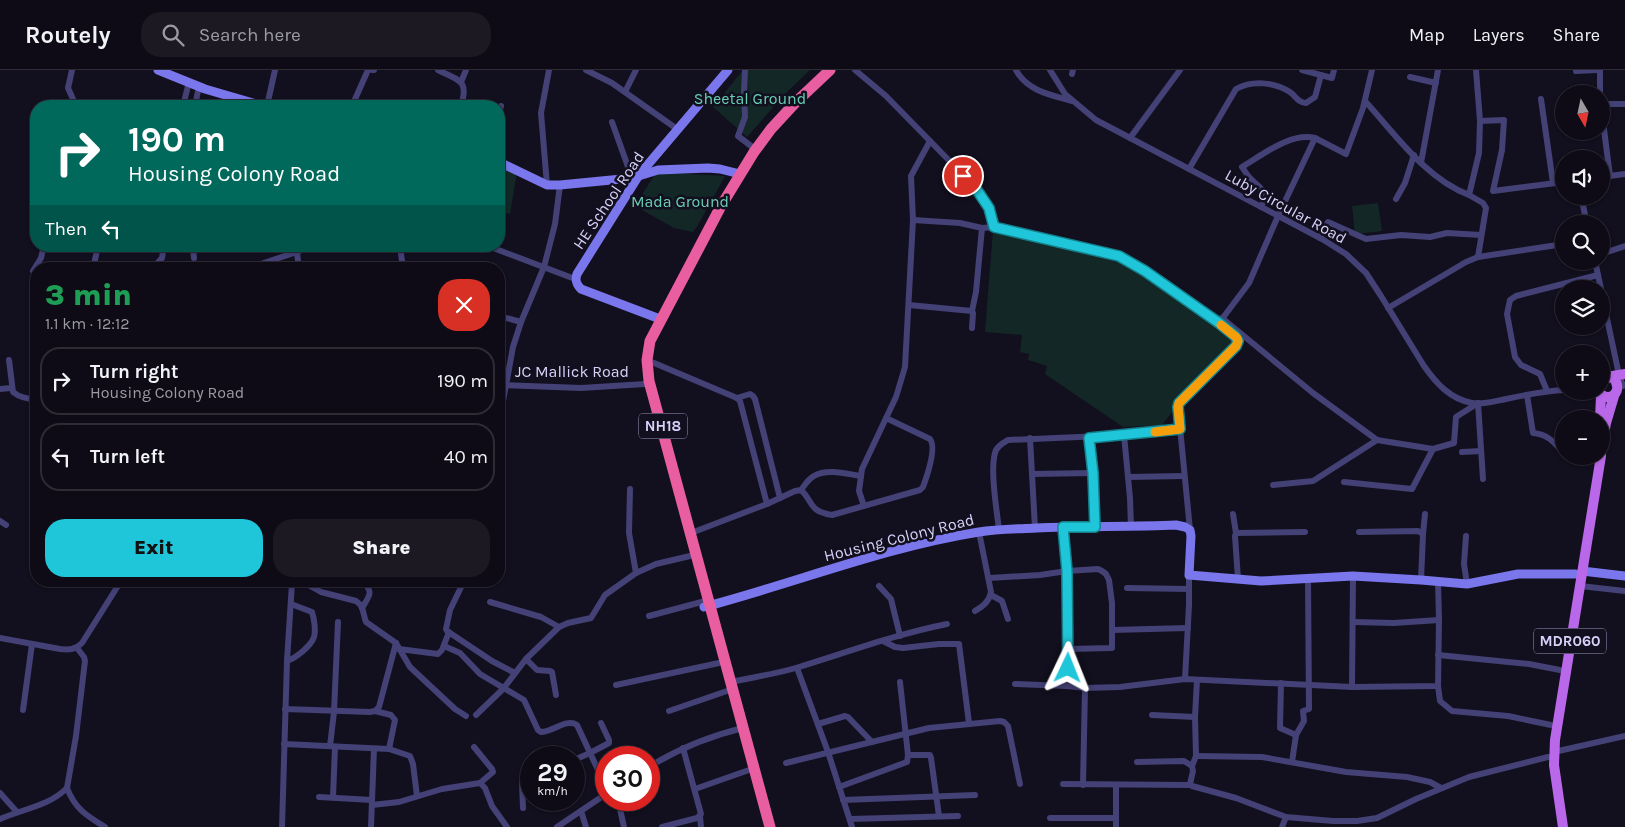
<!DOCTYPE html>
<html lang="en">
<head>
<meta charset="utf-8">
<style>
  body { margin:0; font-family:Karla,sans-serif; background:#1c1923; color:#f1f3f6; height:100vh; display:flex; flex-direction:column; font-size:19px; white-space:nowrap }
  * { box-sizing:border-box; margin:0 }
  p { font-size:16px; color:#9b9ba1 }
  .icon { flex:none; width:28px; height:28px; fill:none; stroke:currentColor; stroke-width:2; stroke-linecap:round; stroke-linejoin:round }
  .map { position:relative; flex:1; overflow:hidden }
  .panel { position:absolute; left:30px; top:192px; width:475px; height:325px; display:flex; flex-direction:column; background:#0e0b16; border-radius:20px; box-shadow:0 1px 4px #0004,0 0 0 1px #2e2b35 }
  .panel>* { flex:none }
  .top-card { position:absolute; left:30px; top:30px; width:475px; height:152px; border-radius:20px; box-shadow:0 1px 4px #0004,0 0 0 1px #2e2b35; background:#00695c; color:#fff; overflow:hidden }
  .needle { width:32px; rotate:171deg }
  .fabs { position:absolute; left:1555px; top:15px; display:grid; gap:10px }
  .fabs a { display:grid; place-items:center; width:55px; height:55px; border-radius:50%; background:#0e0b16; box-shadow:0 1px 4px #0004,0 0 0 1px #2e2b35; font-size:25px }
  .speed { position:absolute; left:520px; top:676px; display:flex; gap:10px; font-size:25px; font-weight:700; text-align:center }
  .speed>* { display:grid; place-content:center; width:65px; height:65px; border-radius:50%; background:#0e0b16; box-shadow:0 1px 4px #0004,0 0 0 1px #2e2b35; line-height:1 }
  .speed small { font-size:12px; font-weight:400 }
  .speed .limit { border:8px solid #d22; background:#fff; color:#111 }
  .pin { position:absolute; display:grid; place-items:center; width:42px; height:42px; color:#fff; margin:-21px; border:2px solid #fff; border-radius:50%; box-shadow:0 1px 5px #0007 }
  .me { position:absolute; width:55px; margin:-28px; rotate:2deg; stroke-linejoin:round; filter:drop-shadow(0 0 4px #0008) }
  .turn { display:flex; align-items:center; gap:18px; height:105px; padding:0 15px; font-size:22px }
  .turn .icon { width:65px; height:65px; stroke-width:2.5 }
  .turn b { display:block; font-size:35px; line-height:42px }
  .then { display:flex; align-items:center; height:48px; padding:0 15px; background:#0003; gap:10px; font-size:19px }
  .round { display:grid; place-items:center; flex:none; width:52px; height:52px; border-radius:20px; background:#1c1923 }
  .summary { display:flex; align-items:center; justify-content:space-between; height:85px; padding:0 15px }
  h1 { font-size:30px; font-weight:800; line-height:38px; color:#1e9e55 }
  .primary-button { display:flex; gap:10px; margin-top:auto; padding:10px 15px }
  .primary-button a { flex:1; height:58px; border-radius:20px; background:#1fc5d8; color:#111; font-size:20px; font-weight:800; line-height:58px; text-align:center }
  .primary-button a+a { background:#1c1923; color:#f1f3f6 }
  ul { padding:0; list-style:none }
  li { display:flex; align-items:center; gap:15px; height:68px; margin:0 10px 8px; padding:0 5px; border:2px solid #2e2b35; border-radius:20px }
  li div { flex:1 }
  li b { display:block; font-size:19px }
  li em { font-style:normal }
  header { display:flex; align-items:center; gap:30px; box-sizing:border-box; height:70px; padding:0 25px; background:#0e0b16; border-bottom:1px solid #2e2b35 }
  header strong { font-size:24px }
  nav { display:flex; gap:28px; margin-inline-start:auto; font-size:18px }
  .search { width:350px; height:45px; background:#1c1923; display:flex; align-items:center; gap:12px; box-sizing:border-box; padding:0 18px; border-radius:20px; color:#9b9ba1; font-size:19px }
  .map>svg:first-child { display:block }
</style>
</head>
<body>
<header>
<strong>Routely</strong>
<div class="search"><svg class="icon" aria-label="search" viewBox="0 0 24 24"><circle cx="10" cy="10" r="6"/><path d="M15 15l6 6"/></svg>Search here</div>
<nav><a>Map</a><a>Layers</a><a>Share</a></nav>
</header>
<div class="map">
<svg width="1625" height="757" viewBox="0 0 1625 757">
  <rect width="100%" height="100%" fill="#120f1e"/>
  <g fill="#132726">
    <path d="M743 0H810L784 25 747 67 713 37Z"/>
    <path d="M499 96 517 102 510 144 499 141Z"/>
    <path d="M673 103 725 106 698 155 693 162 674 158 635 136 655 104Z"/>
    <path d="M1378 133 1382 161 1355 164 1352 136Z"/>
    <path d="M993 160 1119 187 1247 268 1183 328 1162 355 1123 357 1045 304 1047 296 1028 290 1029 284 1020 282 1022 265 985 262Z"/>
  </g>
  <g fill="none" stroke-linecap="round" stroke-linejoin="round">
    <g stroke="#434176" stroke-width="6">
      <path d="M72 0 68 18 73 29 74 36"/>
      <path d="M372 0H374"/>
      <path d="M438 0C460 11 469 10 461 36"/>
      <path d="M586 0 612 13 677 59"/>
      <path d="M745 0 744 21 745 47 738 66 751 76"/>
      <path d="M855 0 886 26 975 117 989 138 994 157"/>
      <path d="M1016 0C1027 21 1051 25 1072 31"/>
      <path d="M1050 0 1065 24 1096 50 1322 169 1346 184 1366 203 1381 226 1424 296C1436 313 1450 329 1472 333 1483 335 1495 331 1506 329 1525 325 1544 321 1564 320"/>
      <path d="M1302 0 1332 8 1334 0"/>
      <path d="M1476 0 1480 51 1479 83 1469 125 1483 133 1486 138 1478 187"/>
      <path d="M1600 0V24"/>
      <path d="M1576 1 1597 0"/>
      <path d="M1072 4 1073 0"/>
      <path d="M1410 7 1436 13"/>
      <path d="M461 12 466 0"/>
      <path d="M625 22 636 0"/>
      <path d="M1541 29 1553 113"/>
      <path d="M1365 31C1395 64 1426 109 1469 125"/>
      <path d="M1601 34H1625"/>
      <path d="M183 36 189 12"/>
      <path d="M195 36 199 16"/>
      <path d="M267 36 275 0"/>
      <path d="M352 36 368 0"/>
      <path d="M1601 36 1610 106"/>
      <path d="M499 44 501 36"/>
      <path d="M1480 51 1504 50 1502 80 1493 121 1564 112"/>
      <path d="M612 52 632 108"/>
      <path d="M1130 68 1180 0"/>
      <path d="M1421 93 1438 0"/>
      <path d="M1189 99 1236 19C1252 10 1274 12 1290 22 1296 26 1298 33 1306 33L1315 27 1321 5"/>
      <path d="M1601 107 1625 104"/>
      <path d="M547 115 541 43 549 0"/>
      <path d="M1581 126 1587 154"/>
      <path d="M1396 129 1405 113 1414 85"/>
      <path d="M1261 137C1269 121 1262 120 1252 110 1248 107 1245 101 1242 97 1262 85 1291 62 1315 68"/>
      <path d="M913 150 960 153 982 158 994 157 1119 186 1145 201 1219 253 1237 268 1238 271 1236 277 1183 328 1178 337 1190 460"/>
      <path d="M1320 168 1328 152 1366 169 1401 165 1430 167 1447 163 1481 165"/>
      <path d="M130 176 140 179V176"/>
      <path d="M286 176 297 183 299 199"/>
      <path d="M400 176 403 199"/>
      <path d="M488 176 575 209"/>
      <path d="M163 178H193L194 188"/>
      <path d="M1601 184 1625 176"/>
      <path d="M1595 191 1601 219"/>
      <path d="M193 197V199"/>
      <path d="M93 199 98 176"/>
      <path d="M152 199 162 188 164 176"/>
      <path d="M231 199 234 197 261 194 314 176"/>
      <path d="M33 201 41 188 44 176"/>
      <path d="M1601 220 1619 305 1623 316"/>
      <path d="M909 235 972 241"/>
      <path d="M1388 238 1466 192 1478 187 1564 174"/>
      <path d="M499 246 521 252"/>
      <path d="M1222 248 1313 323 1377 370"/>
      <path d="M1219 253 1249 213 1278 146 1315 68 1346 84 1363 38 1372 0"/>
      <path d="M972 258 973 243 972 241 976 222 982 158"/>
      <path d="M9 290 13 322C19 327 28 329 36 329"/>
      <path d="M647 290 737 328 740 331 767 434"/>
      <path d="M499 315 581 318 645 314"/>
      <path d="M0 319 11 318"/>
      <path d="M1547 321 1540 304 1521 295 1515 287 1507 244 1510 230 1516 226 1598 205"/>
      <path d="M1574 321 1599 323"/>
      <path d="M1527 325 1533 363C1546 364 1552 370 1561 380"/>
      <path d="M737 328 750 324 753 326 755 329 780 428"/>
      <path d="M1478 333 1483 409"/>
      <path d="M499 353 513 277 521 252 544 197 555 154 560 115"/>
      <path d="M1124 365 1130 428 1131 457"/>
      <path d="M1089 367 1093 403 1095 457"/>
      <path d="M1030 368 1035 458"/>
      <path d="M1462 382 1481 381"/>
      <path d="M1032 404 1093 403"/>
      <path d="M1128 407 1184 406"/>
      <path d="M1344 412 1412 419 1433 379 1454 373 1456 347 1478 333"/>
      <path d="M1273 415 1313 411 1377 370 1433 379"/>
      <path d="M630 419 629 463 636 503"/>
      <path d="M801 420C805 415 808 409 814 406 827 398 847 404 861 406"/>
      <path d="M864 436 859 421 862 399 896 327 905 297 913 150 911 106 930 71"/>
      <path d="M1233 444 1236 463 1235 466 1238 509"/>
      <path d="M0 451 6 455"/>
      <path d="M1063 457C1068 510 1070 562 1067 616"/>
      <path d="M999 460C997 441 989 397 996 380 999 375 1003 373 1008 370L1124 365 1180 359"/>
      <path d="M1359 462 1418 461 1423 464 1421 510"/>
      <path d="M691 463 767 434 795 421 801 420C814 432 808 441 832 445L920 420 923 417C927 406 937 378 930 369L886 348"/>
      <path d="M1236 463 1305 462"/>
      <path d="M1423 464 1425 444"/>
      <path d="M1466 466 1464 494 1467 514"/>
      <path d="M989 508 1040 505 1067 501 1098 499 1102 501 1106 504 1109 510 1112 533V578L1069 579"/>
      <path d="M280 511 292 513 303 512 321 522 356 531C364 536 363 544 366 552L396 573 410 597 455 639 466 646"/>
      <path d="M362 511C374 522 370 525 362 538"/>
      <path d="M464 511 450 540 446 559 447 561 492 591 515 603"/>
      <path d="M879 516 891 529 900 566"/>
      <path d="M1580 516 1625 521"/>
      <path d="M1127 518 1189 519"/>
      <path d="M991 525 1002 531 1008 549"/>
      <path d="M490 532 541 547 559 557"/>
      <path d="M975 541C983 536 989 532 991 522L979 462"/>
      <path d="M649 546 709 530"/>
      <path d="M1353 552 1394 553 1439 550"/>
      <path d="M1112 560 1188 558"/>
      <path d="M0 568 60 579C69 580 75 580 82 573L121 511"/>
      <path d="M883 571 895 577 903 578 939 574H959L969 653"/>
      <path d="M444 576 460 583 480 604 524 630 538 660 541 662C553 662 566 648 577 655L606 717"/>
      <path d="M399 579 438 584 442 580 449 562"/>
      <path d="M1438 585 1529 594 1560 600"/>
      <path d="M526 589 537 600 550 601 552 602 556 625"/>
      <path d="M287 591C296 588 311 576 314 567 316 560 314 548 312 542L291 534"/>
      <path d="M797 598 828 682 852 757"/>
      <path d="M1185 609 1189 535V505"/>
      <path d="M731 612C753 607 777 604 799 597 848 582 897 564 947 554"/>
      <path d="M1281 613 1280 658 1296 665"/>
      <path d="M1015 614 1067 616 1085 618 1120 617 1185 609 1352 617 1438 616 1439 550 1438 511"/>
      <path d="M616 615 719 593"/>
      <path d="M1438 616 1440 631 1452 641 1508 646 1551 655"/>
      <path d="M1352 617 1353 506"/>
      <path d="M285 639 370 642 375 641 379 637 396 573"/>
      <path d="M23 640 32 574"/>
      <path d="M669 641 727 621"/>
      <path d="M476 645 503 619 526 589 559 557 568 553 591 548 605 525 636 503 656 494 690 486"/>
      <path d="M1152 645 1195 647"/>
      <path d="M818 654 845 646 848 647 872 672"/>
      <path d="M284 674 389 679 395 650 391 645 375 641"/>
      <path d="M330 676 334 642 338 552"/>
      <path d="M474 677 492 699 493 702 480 713"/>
      <path d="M389 679 410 686 413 694 417 726"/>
      <path d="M1554 682 1625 666"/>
      <path d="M908 685H930L931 688 939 746"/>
      <path d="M1196 686 1262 687 1346 702 1407 707 1430 712 1441 718"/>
      <path d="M574 690 590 683 609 673V670L601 653"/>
      <path d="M1137 692 1184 691 1192 696 1193 701 1190 714 1192 716 1236 728 1286 747 1333 751H1357L1377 748 1416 729 1469 707 1548 687"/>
      <path d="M1292 692 1296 665 1304 651 1303 641 1309 639 1308 508"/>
      <path d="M786 693 929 658 1000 651 1004 652 1008 656 1020 714"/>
      <path d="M1192 696 1196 686 1195 647 1197 610"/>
      <path d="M649 697C678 679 710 666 743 658"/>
      <path d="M1063 714 1190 715"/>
      <path d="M1083 715 1085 618"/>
      <path d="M839 717 907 692 908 685 900 612"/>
      <path d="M67 718C75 739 87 746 105 757"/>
      <path d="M695 719 749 700"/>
      <path d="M0 723 17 742"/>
      <path d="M319 727 372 730"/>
      <path d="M333 727 335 677"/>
      <path d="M618 730 624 757"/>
      <path d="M843 730 975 725"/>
      <path d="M372 735 399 732 442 719 480 713 485 718 492 736 507 757"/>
      <path d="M523 738 522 713 524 709 531 705"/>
      <path d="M581 741 586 757"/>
      <path d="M700 746 701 757"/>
      <path d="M1050 748H1115"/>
      <path d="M0 749C23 739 49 736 67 718L76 666 85 591 84 587 77 578"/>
      <path d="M850 749 958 746"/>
      <path d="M282 757 287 591 292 513"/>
      <path d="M371 757 374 679"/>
      <path d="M557 757 606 724"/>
      <path d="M662 757 697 748 701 744 683 678"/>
      <path d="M1116 757V715"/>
      <path d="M1282 757 1286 747"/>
    </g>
    <g stroke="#7a76ec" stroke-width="9">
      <path d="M158 0 205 19 263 36"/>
      <path d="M499 92 547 115H560L632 108 658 100 708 98 720 99 740 104"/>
      <path d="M660 249 581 219C576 214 575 210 577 204L639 105 728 0"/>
      <path d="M1582 501 1625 506"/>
      <path d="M704 537C795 513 885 477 979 462 997 459 1017 459 1036 458 1082 456 1129 457 1176 455L1185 457 1190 460 1191 466 1189 505 1261 511 1353 506 1421 510 1467 514 1518 504H1575"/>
    </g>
    <g stroke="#ba68ea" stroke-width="10">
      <path d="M1606 307 1625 304"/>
      <path d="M1598 321C1609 336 1625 320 1613 308L1605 307 1601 309"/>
      <path d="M1600 349 1601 326"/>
      <path d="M1601 382 1606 353 1614 326"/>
      <path d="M1563 757 1554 695 1555 670 1601 386"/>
    </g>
    <path stroke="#e85ea0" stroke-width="11" d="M770 757 649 311 647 290 650 271 721 136 754 82 771 59 795 33 830 0"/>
  </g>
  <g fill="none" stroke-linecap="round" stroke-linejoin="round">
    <g stroke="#14808c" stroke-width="12">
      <path id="route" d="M963 106 975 117 989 138 994 157 1119 186 1145 201 1219 253 1235 266 1238 271 1236 276 1179 333 1178 337 1180 359 1089 368 1093 403 1095 457H1063L1067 501 1068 598"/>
    </g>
    <use href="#route" stroke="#1fc5d8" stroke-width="9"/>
    <path stroke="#f59e0b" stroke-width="9" d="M1155 362 1180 359 1178 337 1179 333 1236 276 1238 271 1237 268 1221 255"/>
  </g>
  <g text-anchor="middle" stroke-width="5" stroke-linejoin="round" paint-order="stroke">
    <g fill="#120f1e" stroke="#9c98b7" stroke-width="1">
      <rect x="639" y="343.5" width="48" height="25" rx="4"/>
      <rect x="1534" y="558.5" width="72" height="25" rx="4"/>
    </g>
    <g font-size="15" font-weight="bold" fill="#d7d2f9">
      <text x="663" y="361">NH18</text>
      <text x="1570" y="576">MDR060</text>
    </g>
    <g font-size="16" fill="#69ceb5" stroke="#120f1e">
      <text x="750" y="34">Sheetal Ground</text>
      <text x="680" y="137">Mada Ground</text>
    </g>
    <g font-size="16" fill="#d7d2f9" stroke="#120f1e">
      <text transform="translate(608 130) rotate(-56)" y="6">HE School Road</text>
      <text transform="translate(1286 136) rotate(29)" y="6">Luby Circular Road</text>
      <text x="572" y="307">JC Mallick Road</text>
      <text transform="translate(899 467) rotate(-14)" y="6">Housing Colony Road</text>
    </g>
  </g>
</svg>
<div class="fabs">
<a><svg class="needle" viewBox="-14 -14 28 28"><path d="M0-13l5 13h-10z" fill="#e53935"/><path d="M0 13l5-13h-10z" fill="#9b9ba1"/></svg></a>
<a><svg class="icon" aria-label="sound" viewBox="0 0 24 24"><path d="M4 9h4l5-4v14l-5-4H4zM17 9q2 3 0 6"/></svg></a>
<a><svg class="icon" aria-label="search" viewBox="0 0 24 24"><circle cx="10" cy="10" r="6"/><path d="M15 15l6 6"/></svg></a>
<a><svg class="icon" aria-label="layers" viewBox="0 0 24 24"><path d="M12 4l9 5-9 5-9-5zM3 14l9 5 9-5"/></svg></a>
<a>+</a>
<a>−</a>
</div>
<div class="speed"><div>29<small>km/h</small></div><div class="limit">30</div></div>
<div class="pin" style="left:963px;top:106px;background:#d93025"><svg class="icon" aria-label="arrive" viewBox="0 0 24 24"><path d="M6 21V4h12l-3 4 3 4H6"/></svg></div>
<svg class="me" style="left:1068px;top:598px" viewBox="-20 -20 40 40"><path d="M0-17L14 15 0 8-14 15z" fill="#1fc5d8" stroke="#fff" stroke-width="4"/></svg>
<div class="top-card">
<div class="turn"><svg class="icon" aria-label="right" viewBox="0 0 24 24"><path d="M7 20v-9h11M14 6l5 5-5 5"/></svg><div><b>190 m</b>Housing Colony Road</div></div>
<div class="then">Then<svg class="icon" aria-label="left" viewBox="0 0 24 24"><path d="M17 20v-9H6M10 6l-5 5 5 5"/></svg></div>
</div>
<section class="panel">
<div class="summary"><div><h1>3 min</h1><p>1.1 km · 12:12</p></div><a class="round" style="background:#d93025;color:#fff"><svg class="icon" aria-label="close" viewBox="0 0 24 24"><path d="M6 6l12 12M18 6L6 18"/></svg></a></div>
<ul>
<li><svg class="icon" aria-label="right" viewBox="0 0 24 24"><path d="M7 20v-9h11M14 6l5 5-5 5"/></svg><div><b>Turn right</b><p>Housing Colony Road</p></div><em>190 m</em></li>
<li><svg class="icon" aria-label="left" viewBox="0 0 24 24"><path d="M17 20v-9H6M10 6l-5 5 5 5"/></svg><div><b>Turn left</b></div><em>40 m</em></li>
</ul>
<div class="primary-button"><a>Exit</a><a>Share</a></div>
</section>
</div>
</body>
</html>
